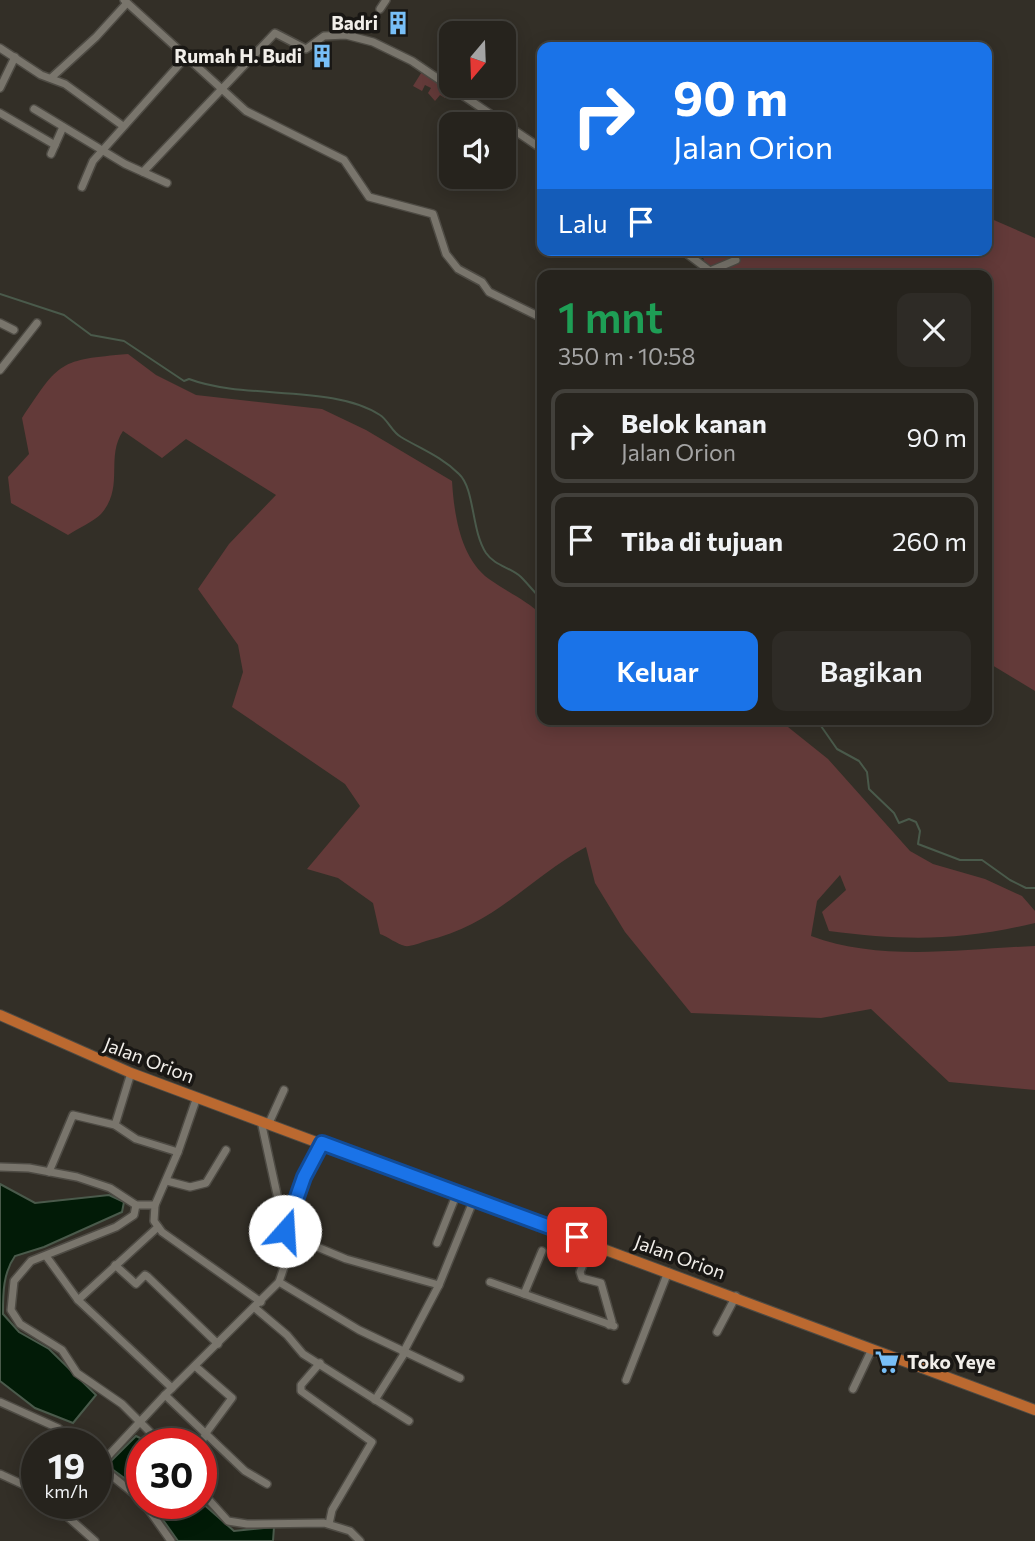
<!DOCTYPE html>
<html lang="id">
<head>
<meta charset="utf-8">
<style>
  body { margin:0; font-family:Commissioner,sans-serif; background:#2e2b26; color:#f1f3f6; height:100vh; display:flex; flex-direction:column; font-size:26px; white-space:nowrap }
  * { box-sizing:border-box; margin:0 }
  p { font-size:23px; color:#a4a4a4 }
  .icon { flex:none; width:38px; height:38px; fill:none; stroke:currentColor; stroke-width:2; stroke-linecap:round; stroke-linejoin:round }
  .map { position:relative; flex:1; overflow:hidden }
  .side { position:absolute; left:537px; top:270px; width:455px; height:455px; display:flex; flex-direction:column; background:#26231d; border-radius:14px; box-shadow:0 4px 18px #0003,0 0 0 2px #42403b }
  .side>* { flex:none }
  .hud { position:absolute; left:537px; top:42px; width:455px; height:214px; border-radius:14px; box-shadow:0 4px 18px #0003,0 0 0 2px #42403b; background:#1a73e8; color:#fff; overflow:hidden }
  .needle { width:46px; rotate:199deg }
  .tools { position:absolute; left:439px; top:21px; display:grid; gap:14px }
  .tools a { display:grid; place-items:center; width:77px; height:77px; border-radius:14px; background:#26231d; box-shadow:0 4px 18px #0003,0 0 0 2px #42403b; font-size:35px }
  .speed { position:absolute; left:21px; top:1428px; display:flex; gap:14px; font-size:35px; font-weight:700; text-align:center }
  .speed>* { display:grid; place-content:center; width:91px; height:91px; border-radius:50%; background:#26231d; box-shadow:0 4px 18px #0003,0 0 0 2px #42403b; line-height:1 }
  .speed small { font-size:18px; font-weight:400 }
  .speed .limit { border:10px solid #d22; background:#fff; color:#111 }
  .pin { position:absolute; display:grid; place-items:center; width:60px; height:60px; color:#fff; margin:-30px; border-radius:14px; box-shadow:0 4px 10px #0006 }
  .me { position:absolute; width:77px; margin:-38px; rotate:19deg; stroke-linejoin:round; filter:drop-shadow(0 0 5px #0008) }
  .turn { display:flex; align-items:center; gap:24px; height:147px; padding:0 21px; font-size:32px }
  .turn .icon { width:91px; height:91px; stroke-width:2.5 }
  .turn b { display:block; font-size:49px; line-height:60px }
  .then { display:flex; align-items:center; height:66px; padding:0 21px; background:#0003; gap:14px; font-size:26px }
  .round { display:grid; place-items:center; flex:none; width:74px; height:74px; border-radius:14px; background:#2e2b26 }
  .summary { display:flex; align-items:center; justify-content:space-between; height:119px; padding:0 21px }
  h1 { font-size:42px; font-weight:600; line-height:52px; color:#1e9e55 }
  .button { display:flex; gap:14px; margin-top:auto; padding:14px 21px }
  .button a { flex:1; height:80px; border-radius:14px; background:#1a73e8; color:#fff; font-size:28px; font-weight:600; line-height:80px; text-align:center }
  .button a+a { background:#2e2b26; color:#f1f3f6 }
  ul { padding:0; list-style:none }
  li { display:flex; align-items:center; gap:21px; height:94px; margin:0 14px 10px; padding:0 7px; border:4px solid #42403b; border-radius:14px }
  li div { flex:1 }
  li b { display:block; font-size:26px }
  li em { font-style:normal }
  .map>svg:first-child { display:block }
</style>
</head>
<body>
<div class="map">
<svg width="1035" height="1541" viewBox="0 0 1035 1541">
  <rect width="100%" height="100%" fill="#332f27"/>
  <g fill="#633a39">
    <path d="M423 70 452 89 445 98 440 95 435 101 428 93 431 88 425 85 422 91 413 86Z"/>
    <path d="M987 217 1035 238V691L987 662V275H708L701 250H987Z"/>
    <path d="M128 354 156 375 196 395 322 409 366 430 452 481C454 513 460 558 489 579 507 592 526 600 542 615V719H778L828 759 910 851 933 864 985 879 1022 896 1035 911V923C960 941 905 941 829 931L822 912 846 890 840 875 817 901 811 936C880 962 963 949 1035 946V1090L949 1082 871 1009 821 1018 691 1013 625 932 595 883 586 847C528 879 495 925 426 941 420 943 410 947 405 946 397 944 388 937 380 934L373 903 338 878 307 869 360 806 345 784 232 707 243 672 238 645 198 589 229 544 276 495 186 439 162 458 123 431C105 458 125 487 101 514 93 522 77 529 68 535L11 503 8 477 29 454 22 418C60 361 59 360 128 354Z"/>
  </g>
  <g fill="#021b07" stroke="#4a5a4b" stroke-width="2">
    <path d="M0 1184 35 1203 109 1195 124 1202 122 1212 44 1247 15 1256C3 1273 3 1293 3 1314L19 1332 49 1349 96 1395 73 1423 35 1408 0 1381Z"/>
    <path d="M136 1436 152 1444H142V1491L112 1469 109 1463Z"/>
    <path d="M201 1502 234 1531 274 1527 273 1541H178L151 1503Z"/>
  </g>
  <g fill="none" stroke-linecap="round" stroke-linejoin="round">
    <g stroke="#4a5a4b" stroke-width="2">
      <path d="M0 294 64 315 91 335 124 341 184 381 189 379C244 400 333 384 380 415 388 420 392 432 401 437 421 449 442 457 459 474 475 489 471 530 486 553 495 566 510 567 521 577 528 584 535 593 542 600"/>
      <path d="M807 719 821 726 837 749 859 761 867 772 869 789 894 813 899 823 909 819 916 822 920 831 918 844 960 860H982L1010 880 1026 888H1035"/>
    </g>
    <g stroke="#4e4b44" stroke-width="10">
      <g id="minor">
        <path d="M124 0 246 111 344 160 369 197 433 214 446 254 458 269 482 282 489 292 542 318"/>
        <path d="M380 9 386 0"/>
        <path d="M0 48 41 75 65 84 123 126"/>
        <path d="M51 78 96 37 127 3"/>
        <path d="M0 88 15 57"/>
        <path d="M34 109 125 164 167 183"/>
        <path d="M0 113 55 145"/>
        <path d="M51 154 63 127"/>
        <path d="M143 172 275 33 306 49 324 36 346 35 373 42 412 61 542 149"/>
        <path d="M82 187 93 161 186 57"/>
        <path d="M682 250 710 271 736 260"/>
        <path d="M0 323 14 330"/>
        <path d="M0 370 37 323"/>
        <path d="M197 1097 178 1152 155 1205 154 1221 162 1232 261 1302"/>
        <path d="M261 1121 285 1231"/>
        <path d="M269 1123 284 1090"/>
        <path d="M115 1125 131 1073"/>
        <path d="M0 1167 29 1168 77 1177 110 1188 136 1205H155"/>
        <path d="M49 1172 73 1115 115 1125 136 1139 178 1152"/>
        <path d="M167 1181 190 1187 206 1183 226 1150"/>
        <path d="M136 1205 134 1215 116 1227 31 1261 14 1281 11 1310 20 1324 62 1350 77 1373 122 1404 162 1444"/>
        <path d="M286 1234 346 1259 439 1285"/>
        <path d="M437 1243 457 1193"/>
        <path d="M592 1243 580 1272 582 1278 601 1283 612 1322 609 1325"/>
        <path d="M46 1256 78 1300 172 1388"/>
        <path d="M115 1265 136 1284 145 1275 148 1277 218 1344"/>
        <path d="M279 1282 359 1330 460 1378"/>
        <path d="M490 1282 614 1326"/>
        <path d="M524 1294 542 1251"/>
        <path d="M78 1300 158 1227"/>
        <path d="M255 1308 287 1335 303 1354 409 1421"/>
        <path d="M717 1332 736 1296"/>
        <path d="M403 1353 439 1285 474 1199"/>
        <path d="M320 1363 301 1385V1391L372 1442 332 1510 329 1524"/>
        <path d="M195 1366 232 1398 206 1433 201 1444"/>
        <path d="M626 1380 668 1272"/>
        <path d="M853 1389 872 1349"/>
        <path d="M165 1395 245 1471 267 1484"/>
        <path d="M375 1400 404 1354"/>
        <path d="M0 1402 58 1428 77 1444"/>
        <path d="M97 1464 142 1500"/>
        <path d="M96 1469 165 1395 279 1282 288 1255 285 1231 305 1177 322 1144"/>
        <path d="M0 1474 37 1491"/>
        <path d="M201 1491 228 1521 247 1524 324 1523 350 1531 360 1541"/>
        <path d="M52 1503 95 1541"/>
        <path d="M144 1503 171 1541"/>
      </g>
    </g>
    <g stroke="#4e4b44" stroke-width="12">
      <path id="highway" d="M0 1015 131 1073 1035 1410"/>
    </g>
    <use href="#minor" stroke="#79756c" stroke-width="7"/>
    <use href="#highway" stroke="#bb6930" stroke-width="10"/>
  </g>
  <g fill="none" stroke-linecap="round" stroke-linejoin="round">
    <g stroke="#114b97" stroke-width="18">
      <path id="route" d="M285 1231 304 1177 322 1143 577 1237"/>
    </g>
    <use href="#route" stroke="#1a73e8" stroke-width="12"/>
  </g>
  <defs>
    <g id="building-bare" transform="scale(1.89)"><path d="M-4-6H4V6H1V3H-1V6H-4ZM-2.5-4.3h1.7v1.8h-1.7ZM.8-4.3h1.7v1.8H.8ZM-2.5-1h1.7V.8h-1.7ZM.8-1h1.7V.8H.8Z" fill="#78bff7" stroke="#191714" stroke-width="2.5" paint-order="stroke"/></g>
    <g id="supermarket-bare" transform="scale(1.89)"><path d="M-6-5.5h2.5l.6 2H6L4.5 2H-2.5L-4.4-4H-6ZM-1.5 3.2a1.3 1.3 0 1 0 .1 0ZM3 3.2a1.3 1.3 0 1 0 .1 0Z" fill="#78bff7" stroke="#191714" stroke-width="2.5" paint-order="stroke"/></g>
  </defs>
  <g fill-rule="evenodd">
    <use href="#building-bare" x="398" y="23"/>
    <use href="#building-bare" x="322" y="56"/>
    <use href="#supermarket-bare" x="887" y="1362"/>
  </g>
  <g text-anchor="middle" stroke-width="7" stroke-linejoin="round" paint-order="stroke">
    <g font-size="19" font-weight="bold" fill="#f1eee9" stroke="#191714" text-anchor="end">
      <text x="378" y="30">Badri</text>
      <text x="302" y="63">Rumah H. Budi</text>
      <text x="907" y="1369" text-anchor="start">Toko Yeye</text>
    </g>
    <g font-size="19" fill="#f1eee9" stroke="#191714">
      <text transform="translate(149 1060) rotate(21)" y="7">Jalan Orion</text>
      <text transform="translate(680 1257) rotate(20)" y="7">Jalan Orion</text>
    </g>
  </g>
</svg>
<div class="tools">
<a><svg class="needle" viewBox="-14 -14 28 28"><path d="M0-13l5 13h-10z" fill="#e53935"/><path d="M0 13l5-13h-10z" fill="#a4a4a4"/></svg></a>
<a><svg class="icon" aria-label="sound" viewBox="0 0 24 24"><path d="M4 9h4l5-4v14l-5-4H4zM17 9q2 3 0 6"/></svg></a>
</div>
<div class="speed"><div>19<small>km/h</small></div><div class="limit">30</div></div>
<div class="pin" style="left:577px;top:1237px;background:#d93025"><svg class="icon" aria-label="arrive" viewBox="0 0 24 24"><path d="M6 21V4h12l-3 4 3 4H6"/></svg></div>
<svg class="me" style="left:285px;top:1231px" viewBox="-20 -20 40 40"><circle r="19" fill="#fff"/><path d="M0-13L10 11 0 6-10 11z" fill="#1a73e8"/></svg>
<div class="hud">
<div class="turn"><svg class="icon" aria-label="right" viewBox="0 0 24 24"><path d="M7 20v-9h11M14 6l5 5-5 5"/></svg><div><b>90 m</b>Jalan Orion</div></div>
<div class="then">Lalu<svg class="icon" aria-label="arrive" viewBox="0 0 24 24"><path d="M6 21V4h12l-3 4 3 4H6"/></svg></div>
</div>
<section class="side">
<div class="summary"><div><h1>1 mnt</h1><p>350 m · 10:58</p></div><a class="round"><svg class="icon" aria-label="close" viewBox="0 0 24 24"><path d="M6 6l12 12M18 6L6 18"/></svg></a></div>
<ul>
<li><svg class="icon" aria-label="right" viewBox="0 0 24 24"><path d="M7 20v-9h11M14 6l5 5-5 5"/></svg><div><b>Belok kanan</b><p>Jalan Orion</p></div><em>90 m</em></li>
<li><svg class="icon" aria-label="arrive" viewBox="0 0 24 24"><path d="M6 21V4h12l-3 4 3 4H6"/></svg><div><b>Tiba di tujuan</b></div><em>260 m</em></li>
</ul>
<div class="button"><a>Keluar</a><a>Bagikan</a></div>
</section>
</div>
</body>
</html>
